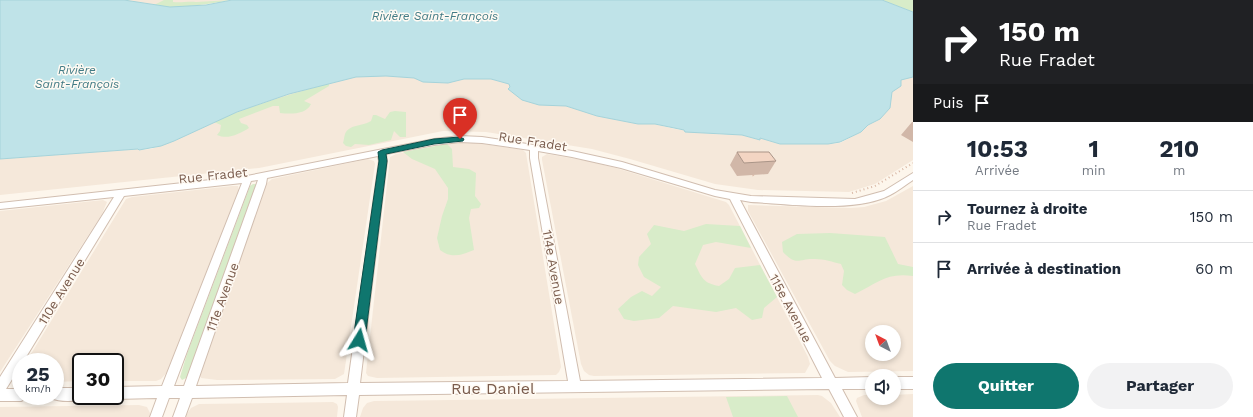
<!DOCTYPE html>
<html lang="fr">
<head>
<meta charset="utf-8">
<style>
  body { margin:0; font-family:"Work Sans",sans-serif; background:#f2f2f3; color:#1f2937; height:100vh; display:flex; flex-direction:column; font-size:15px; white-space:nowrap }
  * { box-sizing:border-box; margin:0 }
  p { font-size:13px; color:#747a83 }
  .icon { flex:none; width:22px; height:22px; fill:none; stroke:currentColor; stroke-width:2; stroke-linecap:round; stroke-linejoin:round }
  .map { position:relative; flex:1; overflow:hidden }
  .sheet { display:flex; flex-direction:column; background:#fff; width:340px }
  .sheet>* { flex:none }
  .top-card { background:#202124; color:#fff; overflow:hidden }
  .needle { width:26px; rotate:319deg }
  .fabs { position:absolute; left:865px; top:325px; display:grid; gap:8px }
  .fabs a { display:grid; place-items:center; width:36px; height:36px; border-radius:50%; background:#fff; box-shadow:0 2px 6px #0003; font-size:20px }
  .speed { position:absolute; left:12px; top:353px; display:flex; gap:8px; font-size:20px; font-weight:700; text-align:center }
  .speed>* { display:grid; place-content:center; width:52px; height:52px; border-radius:50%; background:#fff; box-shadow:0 2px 6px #0003; line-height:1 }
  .speed small { font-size:10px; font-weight:400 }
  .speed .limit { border:2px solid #111; border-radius:6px; background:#fff; color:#111 }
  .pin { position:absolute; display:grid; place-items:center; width:34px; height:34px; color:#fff; margin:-41px -17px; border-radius:50% 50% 50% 0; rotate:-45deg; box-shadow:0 0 4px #0007 }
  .pin .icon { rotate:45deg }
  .me { position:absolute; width:44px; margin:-22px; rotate:8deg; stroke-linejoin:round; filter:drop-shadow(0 0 3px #0008) }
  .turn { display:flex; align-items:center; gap:14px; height:84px; padding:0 20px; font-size:18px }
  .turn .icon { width:52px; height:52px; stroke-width:2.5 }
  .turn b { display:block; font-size:28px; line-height:34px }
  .then { display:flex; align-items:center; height:38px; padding:0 20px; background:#0003; gap:8px; font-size:15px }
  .eta { display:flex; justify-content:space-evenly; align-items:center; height:68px; text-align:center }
  .eta b { font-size:24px; font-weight:700; line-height:28px }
  .primary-button { display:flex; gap:8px; margin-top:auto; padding:8px 20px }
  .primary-button a { flex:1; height:46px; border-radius:24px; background:#0f766e; color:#fff; font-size:16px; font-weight:700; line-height:46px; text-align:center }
  .primary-button a+a { background:#f2f2f3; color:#1f2937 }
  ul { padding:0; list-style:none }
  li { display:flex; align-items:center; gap:12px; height:52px; padding:0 20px; border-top:1px solid #e0e1e3 }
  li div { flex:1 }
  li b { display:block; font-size:15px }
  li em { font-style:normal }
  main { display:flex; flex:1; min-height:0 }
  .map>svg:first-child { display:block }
</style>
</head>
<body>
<main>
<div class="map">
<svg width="913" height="417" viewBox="0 0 913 417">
  <rect width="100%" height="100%" fill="#fdf6ec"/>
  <g fill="#f5e8da" fill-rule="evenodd">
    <path d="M124 0H232L159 7Z"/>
    <path d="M386 76 414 78 423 82 448 83 464 79H491L509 84 510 87 508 89 539 105 566 106 597 116 638 124H655L675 129 711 134 742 135 759 140 760 138 780 144H828L840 143 861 132 868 125 880 119 890 108 892 92 900 86 901 80 913 77V160L875 184 849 192 758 190 715 184 630 159 592 149 486 132 443 131 259 168 0 195V159L139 149V150L151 149 174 141 237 112 289 94 356 77Z"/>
    <path d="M456 143H475L498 146 523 150 526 153 561 367 559 372 556 375 377 378 368 376 366 373 390 157 396 154Z"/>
    <path d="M547 154 588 161 616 168 726 202 729 205 808 357 810 364 805 373 594 376 589 375 584 371 581 364 542 160V157Z"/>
    <path d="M368 159 374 161 375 164 344 374 335 379 217 380 201 378 200 376V373L266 184 272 179Z"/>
    <path d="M232 186H238L239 191 170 369 161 379 156 381H115V362H81V381L55 382V362H26L126 199 132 197Z"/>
    <path d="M913 186V371L848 372 835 366 830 361 748 211V205L850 208 864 207 886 201ZM872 332H894V354H872Z"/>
    <path d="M103 200 107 202 102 214 0 372V211Z"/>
    <path d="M913 394V417H862L856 401 857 398 864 395H872V398H894V395Z"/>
    <path d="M818 395 822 396 831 403 840 417H360L363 408 367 403 374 401Z"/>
    <path d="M333 402 337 404 338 407 337 417H185L191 408 199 404Z"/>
    <path d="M139 405 147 407 150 413V417H0V407Z"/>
  </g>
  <g fill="#d8ecc9">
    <path d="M164 0H173V2C181 3 189 1 196 2L232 0C205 4 179 10 152 6Z"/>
    <path d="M882 0H913V12Z"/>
    <path d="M329 83V86L304 101 311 104C306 115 290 114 280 113L279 106H273L239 119 241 123 247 125 249 128C239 134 228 140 217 135L220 131 221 125 214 122C251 105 290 95 329 83Z"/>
    <path d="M395 111 406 112V137H400L394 131 391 140 369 145 355 144 351 147 346 146 343 143C344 140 344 137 345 134 349 124 364 126 371 121L373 115H376L385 119 390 112Z"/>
    <path d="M447 144 452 149 453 167 469 169 476 173 475 196 481 204 479 208 471 209 469 218 474 250C461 255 452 259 440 250L437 238 442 216 448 199V188L435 169 412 159 403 152Z"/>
    <path d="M253 184H256L188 375 186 378 182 380 180 377 187 354 250 186Z"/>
    <path d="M706 224 740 226 751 248 716 242 703 245 695 264C702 278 703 283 719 286L729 279 735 268 760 265 777 297 764 308 762 318 752 320 736 308 716 312 673 306 659 318 634 321 624 319 618 309 631 297 642 291 652 296 661 287 644 277 638 265 639 257 651 244 647 234 654 225 684 231Z"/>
    <path d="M830 233 885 237 898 264 913 267V276C887 272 877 283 855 294L847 290 842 285 844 271 841 264C833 262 824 259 815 259 799 258 797 267 783 252L782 242 797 234Z"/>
    <path d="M787 396 798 417H733L726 397Z"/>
  </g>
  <path fill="#bfe3e8" stroke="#a5d3da" d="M0 0H124L170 7 206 5 232 0H882L913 12V77L901 80V86L892 92 890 108 880 119 868 125 861 132 840 142 828 144H780L760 138V140L742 135 685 132 684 130 655 124H638L597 116 566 106 539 105 522 100 508 89 510 87 509 84 491 79H464L448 83 423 82 414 78 386 76 356 77 289 94 237 112 174 141 161 146 139 150 138 149 0 159Z"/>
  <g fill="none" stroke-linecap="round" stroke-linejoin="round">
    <g stroke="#d1beb0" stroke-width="2">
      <g id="minor">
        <path d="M460 136 482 137 572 151 622 162 715 190 751 196 855 199 884 191 913 173V180C905 185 898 191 890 195 857 213 789 204 751 202L740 200 835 378 872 377V389H842L857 417H844L829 389 359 395 356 417H344L347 395 192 398 185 417H173L180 398H169L162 417H150L157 398 115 399 110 396H115V387L162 386 242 183 124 196 23 362H21V365L6 389H21V396H27L25 399 21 401H0V377L114 197 0 209V203L247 176 434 139ZM460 142 482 143 530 150V158L568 381 360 383 387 161 386 154 434 145ZM538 151 572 157 621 168 715 196 730 199 822 378 580 381 538 158ZM378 156 379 161 348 383 196 386 266 184 267 178ZM258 180 184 386H174L251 181Z"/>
        <rect x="894" y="377" width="19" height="12"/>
        <path d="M55 388H81V396H86L85 398C77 402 59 402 51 398L50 396H55Z"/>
      </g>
    </g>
    <g stroke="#d9b8a5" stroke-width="2" stroke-dasharray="1 3" stroke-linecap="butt">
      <path d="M753 175 755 178"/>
      <path d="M852 193 875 186 913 163"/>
    </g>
    <use href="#minor" fill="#fff" fill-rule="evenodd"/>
  </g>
  <g fill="#d1b7a8">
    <path d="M912 122H913V142L901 135Z"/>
    <path d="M737 152 776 161 768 174 737 176 730 165Z"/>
  </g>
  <path fill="#f3d5c3" stroke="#aa9588" d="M737 152H769L776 161 744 163Z"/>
  <path fill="#0f766e" stroke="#0a4d48" d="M460 137 464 139 463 141 434 144 386 154 387 161 365 340 363 343 359 345 355 343 353 340 379 161 378 152 382 150 434 139Z"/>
  <g text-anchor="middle" stroke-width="3" stroke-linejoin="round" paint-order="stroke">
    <g font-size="12" font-style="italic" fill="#437c86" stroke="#fffaf3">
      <text x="435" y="20">Rivière Saint-François</text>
      <text x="77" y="74">Rivière<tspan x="77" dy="14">Saint-François</tspan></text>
    </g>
    <g font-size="13" fill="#7a5c4d" stroke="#fffaf3">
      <text transform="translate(533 141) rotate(9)" y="5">Rue Fradet</text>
      <text transform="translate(213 175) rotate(-6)" y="5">Rue Fradet</text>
      <text transform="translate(554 267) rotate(80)" y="5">114e Avenue</text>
      <text transform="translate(61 291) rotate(-58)" y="5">110e Avenue</text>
      <text transform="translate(222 297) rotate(-70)" y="5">111e Avenue</text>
      <text transform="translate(791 308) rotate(62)" y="5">115e Avenue</text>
    </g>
    <g font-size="16" fill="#7a5c4d" stroke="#fffaf3">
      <text x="493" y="394">Rue Daniel</text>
    </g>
  </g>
</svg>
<div class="fabs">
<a><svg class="needle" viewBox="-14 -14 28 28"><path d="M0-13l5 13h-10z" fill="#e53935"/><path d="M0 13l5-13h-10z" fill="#747a83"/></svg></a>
<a><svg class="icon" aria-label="sound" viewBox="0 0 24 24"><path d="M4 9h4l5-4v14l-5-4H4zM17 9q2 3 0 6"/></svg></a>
</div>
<div class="speed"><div>25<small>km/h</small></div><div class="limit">30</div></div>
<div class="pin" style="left:460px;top:139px;background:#d93025"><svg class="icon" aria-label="arrive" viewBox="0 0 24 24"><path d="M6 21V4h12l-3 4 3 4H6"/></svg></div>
<svg class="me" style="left:359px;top:340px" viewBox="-20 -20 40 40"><path d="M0-17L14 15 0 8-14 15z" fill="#0f766e" stroke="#fff" stroke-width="4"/></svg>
</div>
<section class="sheet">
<div class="top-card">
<div class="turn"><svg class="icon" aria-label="right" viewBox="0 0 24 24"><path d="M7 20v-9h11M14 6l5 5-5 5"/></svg><div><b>150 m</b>Rue Fradet</div></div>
<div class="then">Puis<svg class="icon" aria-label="arrive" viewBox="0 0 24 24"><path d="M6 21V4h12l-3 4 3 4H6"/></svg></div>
</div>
<div class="eta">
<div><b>10:53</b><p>Arrivée</p></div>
<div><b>1</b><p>min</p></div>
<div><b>210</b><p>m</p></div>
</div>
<ul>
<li><svg class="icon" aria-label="right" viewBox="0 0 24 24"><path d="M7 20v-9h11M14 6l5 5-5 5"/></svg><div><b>Tournez à droite</b><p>Rue Fradet</p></div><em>150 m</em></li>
<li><svg class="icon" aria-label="arrive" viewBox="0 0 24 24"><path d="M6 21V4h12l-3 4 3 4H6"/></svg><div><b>Arrivée à destination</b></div><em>60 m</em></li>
</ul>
<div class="primary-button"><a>Quitter</a><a>Partager</a></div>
</section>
</main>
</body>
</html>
